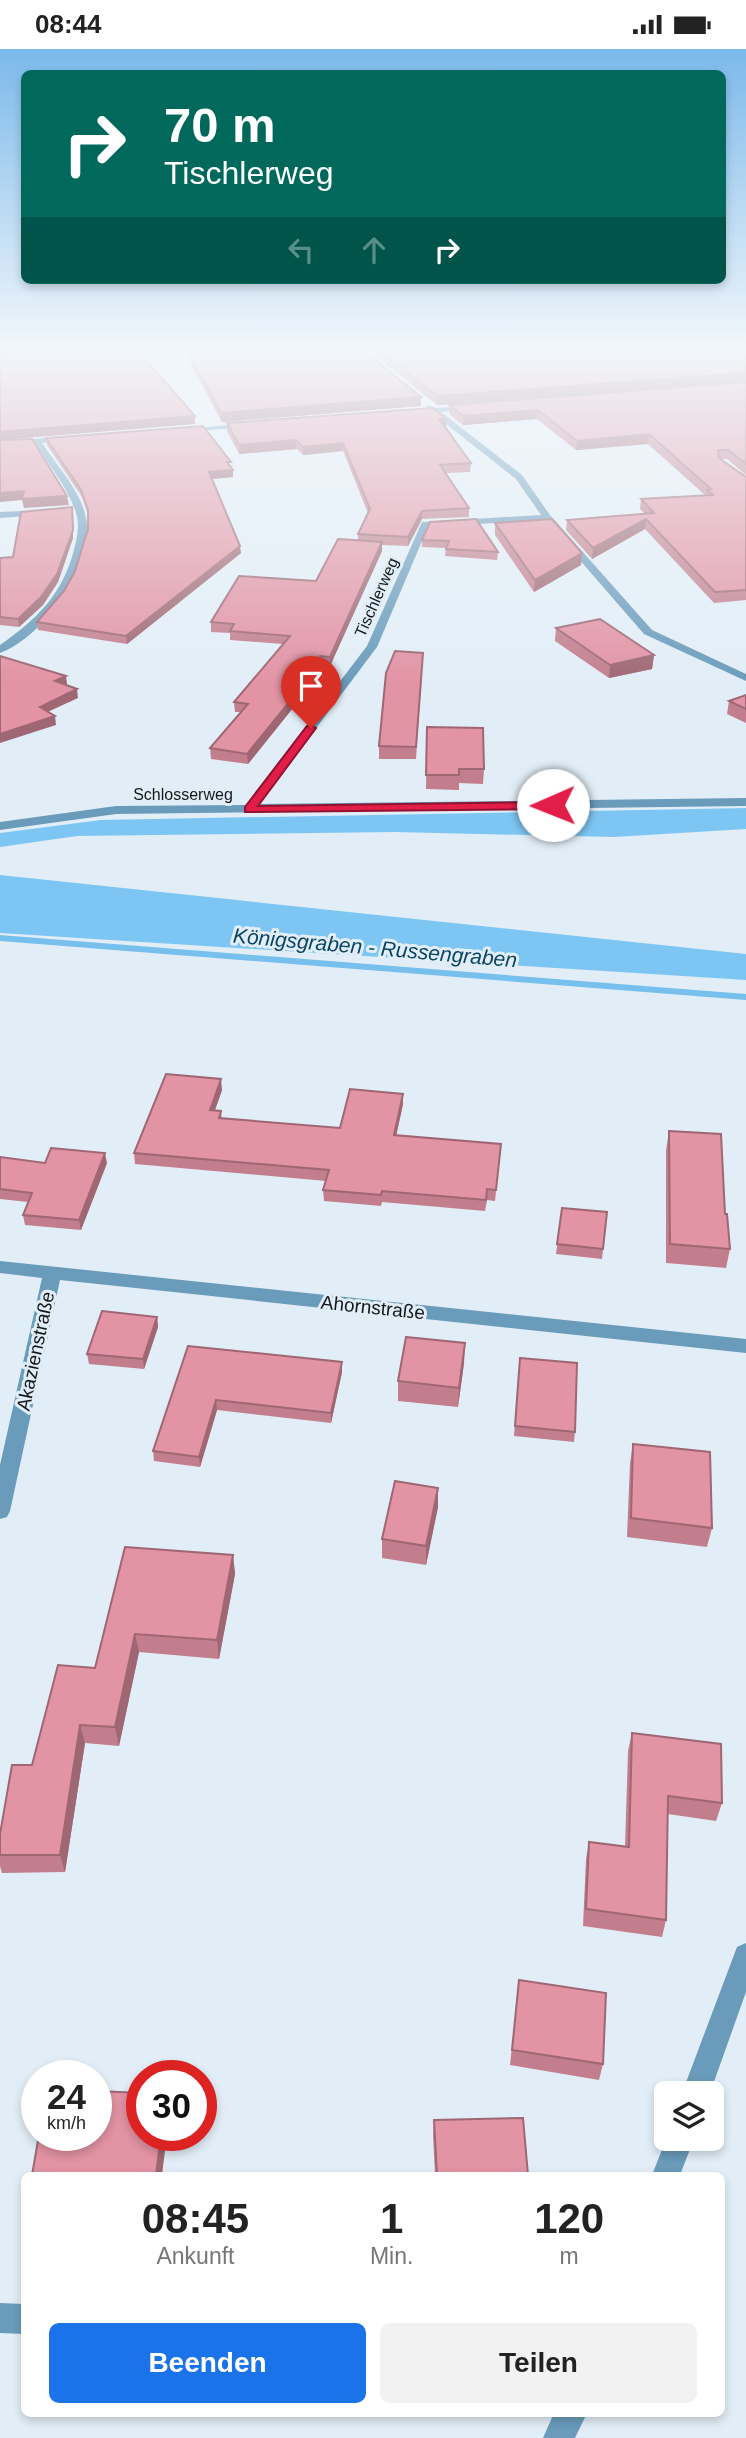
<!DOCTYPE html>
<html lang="de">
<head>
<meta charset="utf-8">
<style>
  body { margin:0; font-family:Arial,sans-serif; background:#f2f2f2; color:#222; height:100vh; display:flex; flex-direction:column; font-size:26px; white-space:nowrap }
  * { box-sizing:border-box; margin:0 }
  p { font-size:23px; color:#767676 }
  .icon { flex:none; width:38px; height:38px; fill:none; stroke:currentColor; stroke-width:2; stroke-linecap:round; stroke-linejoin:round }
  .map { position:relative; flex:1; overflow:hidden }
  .sheet { position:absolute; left:21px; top:2123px; width:704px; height:245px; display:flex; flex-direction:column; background:#fff; border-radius:10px; box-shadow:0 4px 10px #0003 }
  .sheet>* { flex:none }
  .guide { position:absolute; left:21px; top:21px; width:705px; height:214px; border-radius:10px; box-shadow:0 4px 10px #0003; background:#00695c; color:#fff; overflow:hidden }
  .fabs { position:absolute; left:654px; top:2032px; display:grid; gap:14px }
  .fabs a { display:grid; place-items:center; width:70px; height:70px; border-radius:10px; background:#fff; box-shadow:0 4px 10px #0003; font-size:35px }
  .speed { position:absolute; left:21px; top:2011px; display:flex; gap:14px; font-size:35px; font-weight:700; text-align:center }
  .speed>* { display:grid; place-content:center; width:91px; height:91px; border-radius:50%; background:#fff; box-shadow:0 4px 10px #0003; line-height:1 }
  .speed small { font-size:18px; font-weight:400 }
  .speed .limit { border:10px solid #d22; background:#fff; color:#111 }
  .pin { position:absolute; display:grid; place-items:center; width:60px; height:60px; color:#fff; margin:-72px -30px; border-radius:50% 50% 50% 0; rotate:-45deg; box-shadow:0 0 7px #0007 }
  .pin .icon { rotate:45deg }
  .me { position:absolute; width:77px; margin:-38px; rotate:269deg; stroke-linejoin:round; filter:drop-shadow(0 0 5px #0008) }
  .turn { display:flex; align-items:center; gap:24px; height:147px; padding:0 28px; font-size:32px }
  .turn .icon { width:91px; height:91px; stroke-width:2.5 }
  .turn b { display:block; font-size:49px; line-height:60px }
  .lanes { display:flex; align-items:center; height:66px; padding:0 28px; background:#0003; justify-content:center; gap:35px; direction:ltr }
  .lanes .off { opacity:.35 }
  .eta { display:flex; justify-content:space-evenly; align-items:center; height:119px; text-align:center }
  .eta b { font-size:42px; font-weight:700; line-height:49px }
  .button { display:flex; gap:14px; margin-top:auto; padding:14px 28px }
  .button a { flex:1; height:80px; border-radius:10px; background:#1a73e8; color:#fff; font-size:28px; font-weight:700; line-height:80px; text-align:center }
  .button a+a { background:#f2f2f2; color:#222 }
  .status { display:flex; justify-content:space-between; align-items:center; height:49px; padding:0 35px; background:#fff; direction:ltr }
  .status svg { height:19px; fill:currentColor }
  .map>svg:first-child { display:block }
</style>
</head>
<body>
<div class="status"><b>08:44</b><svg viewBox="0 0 49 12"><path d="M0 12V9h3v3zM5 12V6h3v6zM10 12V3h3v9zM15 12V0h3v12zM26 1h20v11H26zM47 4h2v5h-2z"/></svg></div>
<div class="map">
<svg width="746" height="2389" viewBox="0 0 746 2389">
  <rect width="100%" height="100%" fill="#e2eef7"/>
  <g fill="#7dc6f4">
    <path d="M746 759V780L614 788 395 783 77 787 0 798V784L101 771Z"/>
    <path d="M0 826 746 905V931L0 884Z"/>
  </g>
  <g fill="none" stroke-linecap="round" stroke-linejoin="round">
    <path fill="#77c0ee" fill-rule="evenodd" d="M0 886 746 945V951L0 892Z"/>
    <g fill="#6a9bbb" fill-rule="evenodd">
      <path d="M427 356 436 359 474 356 471 360 441 363 522 426 550 466 652 581 746 625V632L644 585 545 471 428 478 377 598 259 755 746 749V757L116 765 0 781V773L116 757 246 756 367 597 422 473 541 466 516 430 432 364 412 365 408 363 427 359Z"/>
      <path d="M248 374 251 378 181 383 177 381Z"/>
      <path d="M70 387 73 391 42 394C57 417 81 442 86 469 96 517 43 588 0 604V596C37 570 62 546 74 501 77 489 80 476 76 464 68 438 49 417 35 394L0 397V393Z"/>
      <path d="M45 461 46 463 42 466 0 469V463Z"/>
      <path d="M0 1212 746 1290V1304L60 1231 10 1462 7 1468 0 1470V1416L42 1229 0 1224Z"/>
      <path d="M746 1894V1943L710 2044H682L737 1898Z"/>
      <path d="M667 2088 694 2090 680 2126H652Z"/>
      <path d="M0 2254 24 2255V2285L0 2284Z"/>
      <path d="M554 2364H587L575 2389H543Z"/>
    </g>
  </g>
  <g fill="#c27e8d">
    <path d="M184 303H365L421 357 222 373Z"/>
    <path d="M371 303H746V333L437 356Z"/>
    <path d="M746 333V426L727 410H721L746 428V551L714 554 645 480 592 510 566 481 567 471 645 465 640 460 641 450 705 446 648 395 576 401 537 370 463 376 449 365V356Z"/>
    <path d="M227 374 446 377 471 414 470 423 446 424 469 459V468L422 470 408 497 382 496V502L330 617H320L313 634 248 715 211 710 210 699 241 663H235L234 653 283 595 230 591V584L211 583V573L316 532 358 492V485L368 464 343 402 303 406 297 400 239 405 227 382Z"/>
    <path d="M46 389 231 419 233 421V428L212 430 241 504 127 595 38 581 37 573 64 542 75 522 88 480V466L82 448 47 396Z"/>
    <path d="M72 458 73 489 58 533 43 556 19 578 0 576V509L13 508Z"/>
    <path d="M430 473 498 503 497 511 445 507 446 499 422 498V491Z"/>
    <path d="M495 474 581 516 534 543 495 486Z"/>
    <path d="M556 579 654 606 652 620 609 629 555 592Z"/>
    <path d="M422 616 416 710H379V697Z"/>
    <path d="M746 646V674L727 665 729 652Z"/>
    <path d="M427 678 484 720 483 735 459 734V741L426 740Z"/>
    <path d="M222 1041 215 1061 221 1062 222 1070 340 1079 403 1055 396 1086 501 1095 495 1152 487 1151 485 1162 382 1153 381 1157 324 1152 323 1141 326 1132 135 1115 134 1104Z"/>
    <path d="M669 1082 725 1165 730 1200 726 1219 666 1214V1101Z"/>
    <path d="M0 1108 45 1114H107L81 1181 25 1176 23 1166 28 1153 0 1150Z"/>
    <path d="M562 1159 607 1163 602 1210 556 1205Z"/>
    <path d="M157 1268 158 1278 144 1320 89 1315 87 1305Z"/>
    <path d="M188 1297 342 1323 331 1374 217 1361 200 1418 154 1412 153 1402Z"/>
    <path d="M520 1309 575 1383 574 1393 514 1387Z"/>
    <path d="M464 1314 458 1358 398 1352V1332Z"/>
    <path d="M633 1395 712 1479 707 1498 627 1488 630 1414Z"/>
    <path d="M438 1439V1458L426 1516 382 1509V1490Z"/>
    <path d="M233 1506 235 1525 219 1610 139 1603 119 1697 85 1694 65 1823 2 1824 0 1817V1785L32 1716 95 1619Z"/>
    <path d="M632 1684 722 1754 716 1772 668 1765 666 1871 662 1888 583 1877 586 1810 589 1793 625 1798 628 1702Z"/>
    <path d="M519 1931 603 2015 599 2031 510 2016Z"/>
    <path d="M434 2071 528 2126H435L433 2086Z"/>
  </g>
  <g fill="#9e6773">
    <path d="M746 324V332L437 356V347Z"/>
    <path d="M421 348V357L222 373 221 364Z"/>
    <path d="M538 361 537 370 463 376V367Z"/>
    <path d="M195 367V375L0 391V383Z"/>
    <path d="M446 369V377L439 378V370Z"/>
    <path d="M649 385 648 395 576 401 577 392Z"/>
    <path d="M296 391 297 400 239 405V396Z"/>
    <path d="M343 394V402L303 406V398Z"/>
    <path d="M233 421V428L210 430 209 423Z"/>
    <path d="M24 442 67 447 69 456 24 459 22 451 0 453V444Z"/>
    <path d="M72 458 73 489 58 533 43 556 19 578 18 570Z"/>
    <path d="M422 462V470L408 497V488Z"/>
    <path d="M646 470 645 480 592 510 593 499Z"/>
    <path d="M382 493V502L330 617V608Z"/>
    <path d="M240 497 241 504 127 595 126 587Z"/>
    <path d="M582 504 581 516 534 543 535 531Z"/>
    <path d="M654 606 652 620 609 629 610 616Z"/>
    <path d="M320 607V617L313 634 248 715 247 705Z"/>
    <path d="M66 627 67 635 56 641 55 632Z"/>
    <path d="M77 640 78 649 41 666 40 658Z"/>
    <path d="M55 667 56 676 0 694V685Z"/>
    <path d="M221 1030 222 1041 211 1072 210 1061Z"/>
    <path d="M403 1045V1055L394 1097V1086Z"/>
    <path d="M105 1104 107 1114 81 1181 79 1171Z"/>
    <path d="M157 1268 158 1278 144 1320 143 1310Z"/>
    <path d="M465 1294 464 1314 458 1358 459 1339Z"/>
    <path d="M342 1313V1323L331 1374V1364Z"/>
    <path d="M216 1351 217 1361 200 1418 199 1408Z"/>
    <path d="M438 1439V1458L426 1516V1497Z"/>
    <path d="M233 1506 235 1525 219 1610 217 1591Z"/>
    <path d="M135 1585 139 1603 119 1697 115 1678Z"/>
    <path d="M80 1676 85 1694 65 1823 60 1806Z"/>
    <path d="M161 2086H167L162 2126H156Z"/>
  </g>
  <g fill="#e293a4" stroke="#9e6773" stroke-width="2">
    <path d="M0 303H139L195 367 0 383Z"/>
    <path d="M188 303H365L421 348 221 364Z"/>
    <path d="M381 303H742L746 306V324L437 347Z"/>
    <path d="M746 333V415L728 401H718L719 409 746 428V541L715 543 646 470 593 499 567 471 654 464 641 450 713 446 707 441 711 440 649 385 577 392 538 361 463 367 449 356Z"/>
    <path d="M432 359 446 369 439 370 471 414 440 416 469 459 422 462 408 488 358 485 370 460 343 394 303 398 296 391 239 396 227 374Z"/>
    <path d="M203 377 231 413H227L233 421 209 423 240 497 126 587 37 573 64 542 75 522 88 480V461L81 441 46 389Z"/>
    <path d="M32 390 67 447 22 450 24 442 0 444V391Z"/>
    <path d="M72 458 73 481 57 525 41 548 18 570 0 568V509L13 508 21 463Z"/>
    <path d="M476 470 498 503 446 500 449 492 422 491 430 473Z"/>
    <path d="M552 470 582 504 535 531 495 474Z"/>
    <path d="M338 490 382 493 330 608 320 607 313 624 247 705 210 699 248 655 234 653 290 587 230 582 234 575 211 573 239 527 316 532Z"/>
    <path d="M600 570 654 606 610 616 556 579Z"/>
    <path d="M395 602 423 604 416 698 379 697 386 624Z"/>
    <path d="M0 607 66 627 55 632 77 640 40 658 55 667 0 685Z"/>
    <path d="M746 646V660L729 652Z"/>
    <path d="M427 678 483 679 484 720H459V726H426Z"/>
    <path d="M166 1025 221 1030 210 1061 221 1062 219 1069 340 1079 350 1040 403 1045 394 1086 501 1095 496 1141 487 1140 486 1151 382 1142 381 1146 323 1141 329 1121 134 1104Z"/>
    <path d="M669 1082 721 1085 725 1165H727L730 1200 670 1195Z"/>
    <path d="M51 1099 105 1104 79 1171 23 1166 32 1144 0 1140V1108L45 1114Z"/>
    <path d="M562 1159 607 1163 603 1200 557 1195Z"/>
    <path d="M102 1262 157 1268 143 1310 87 1305Z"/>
    <path d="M406 1288 465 1294 459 1339 398 1332Z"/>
    <path d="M188 1297 342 1313 331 1364 216 1351 199 1408 153 1402Z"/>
    <path d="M520 1309 577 1314 575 1383 515 1377Z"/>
    <path d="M633 1395 710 1403 712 1479 631 1469Z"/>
    <path d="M395 1432 438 1439 426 1497 382 1490Z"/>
    <path d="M125 1498 233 1506 217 1591 135 1585 115 1678 80 1676 60 1806H0V1785L12 1716H32L58 1616 95 1619Z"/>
    <path d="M632 1684 721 1695 722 1754 668 1747 666 1871 586 1860 589 1793 629 1798Z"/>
    <path d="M519 1931 606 1944 603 2015 512 2001Z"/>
    <path d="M96 2042 142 2044V2086H161L156 2126H32L39 2086H96Z"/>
    <path d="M523 2069 528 2126H437L434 2071Z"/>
  </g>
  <linearGradient id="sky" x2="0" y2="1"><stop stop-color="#7bb9ea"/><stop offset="0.47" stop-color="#f2f7fb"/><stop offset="1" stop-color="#f2f7fb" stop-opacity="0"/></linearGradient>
  <rect width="746" height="638" fill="url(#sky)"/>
  <path fill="#e11d48" stroke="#92132f" stroke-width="2" d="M311 676 316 679 258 757 553 753 558 756 553 760 245 763V758L307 677Z"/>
  <g text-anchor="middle" stroke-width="6" stroke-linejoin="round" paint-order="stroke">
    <g font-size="16" fill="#14181b" stroke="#e2eef7">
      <text transform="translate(376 548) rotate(-66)" y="6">Tischlerweg</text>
      <text x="183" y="751">Schlosserweg</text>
    </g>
    <g font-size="19" fill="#14181b" stroke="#e2eef7">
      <text transform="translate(373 1258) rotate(6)" y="7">Ahornstraße</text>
      <text transform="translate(35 1302) rotate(-78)" y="7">Akazienstraße</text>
    </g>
    <g font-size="21" font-style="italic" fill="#094563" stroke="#e2eef7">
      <text transform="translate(375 899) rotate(5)" y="7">Königsgraben - Russengraben</text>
    </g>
  </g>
</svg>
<div class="fabs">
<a><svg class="icon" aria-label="layers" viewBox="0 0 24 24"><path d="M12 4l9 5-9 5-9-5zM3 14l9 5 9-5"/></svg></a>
</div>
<div class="speed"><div>24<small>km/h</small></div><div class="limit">30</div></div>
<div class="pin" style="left:311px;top:679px;background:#d93025"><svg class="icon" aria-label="arrive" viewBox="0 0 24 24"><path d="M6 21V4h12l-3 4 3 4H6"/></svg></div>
<svg class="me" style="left:553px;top:756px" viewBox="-20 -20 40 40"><circle r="19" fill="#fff"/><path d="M0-13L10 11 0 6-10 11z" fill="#e11d48"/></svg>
<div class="guide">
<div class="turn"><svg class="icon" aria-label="right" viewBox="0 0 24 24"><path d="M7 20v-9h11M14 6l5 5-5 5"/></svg><div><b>70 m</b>Tischlerweg</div></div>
<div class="lanes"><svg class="icon off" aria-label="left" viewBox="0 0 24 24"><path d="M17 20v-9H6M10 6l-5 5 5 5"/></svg><svg class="icon off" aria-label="ahead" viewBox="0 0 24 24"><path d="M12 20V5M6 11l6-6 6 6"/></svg><svg class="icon" aria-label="right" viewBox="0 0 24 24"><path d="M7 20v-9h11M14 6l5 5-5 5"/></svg></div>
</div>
<section class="sheet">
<div class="eta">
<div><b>08:45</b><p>Ankunft</p></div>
<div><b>1</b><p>Min.</p></div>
<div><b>120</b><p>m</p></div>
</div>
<div class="button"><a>Beenden</a><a>Teilen</a></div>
</section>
</div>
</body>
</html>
